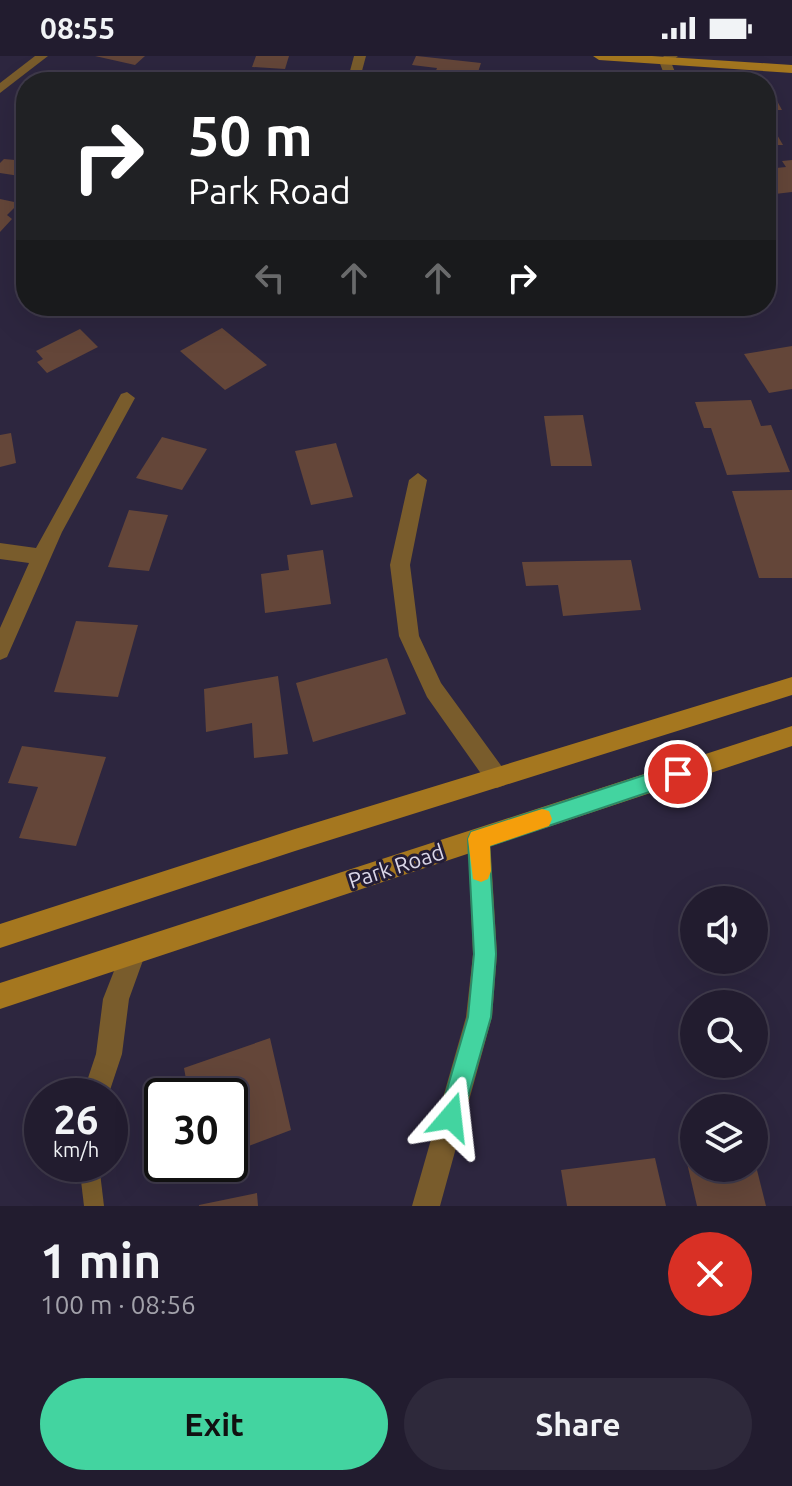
<!DOCTYPE html>
<html lang="en">
<head>
<meta charset="utf-8">
<style>
  body { margin:0; font-family:Ubuntu,sans-serif; background:#2e293b; color:#f1f3f6; height:100vh; display:flex; flex-direction:column; font-size:30px; white-space:nowrap }
  * { box-sizing:border-box; margin:0 }
  p { font-size:26px; color:#a2a1aa }
  .icon { flex:none; width:44px; height:44px; fill:none; stroke:currentColor; stroke-width:2; stroke-linecap:round; stroke-linejoin:round }
  .map { position:relative; height:1150px; overflow:hidden }
  .side { display:flex; flex-direction:column; background:#221c2f; flex:1 }
  .side>* { flex:none }
  .top-card { position:absolute; left:16px; top:16px; width:760px; height:244px; border-radius:32px; box-shadow:0 8px 32px #0002,0 0 0 2px #3f3a4b; background:#202124; color:#fff; overflow:hidden }
  .fabs { position:absolute; left:680px; top:830px; display:grid; gap:16px }
  .fabs a { display:grid; place-items:center; width:88px; height:88px; border-radius:50%; background:#221c2f; box-shadow:0 8px 32px #0002,0 0 0 2px #3f3a4b; font-size:40px }
  .speed { position:absolute; left:24px; top:1022px; display:flex; gap:16px; font-size:40px; font-weight:700; text-align:center }
  .speed>* { display:grid; place-content:center; width:104px; height:104px; border-radius:50%; background:#221c2f; box-shadow:0 8px 32px #0002,0 0 0 2px #3f3a4b; line-height:1 }
  .speed small { font-size:20px; font-weight:400 }
  .speed .limit { border:4px solid #111; border-radius:12px; background:#fff; color:#111 }
  .pin { position:absolute; display:grid; place-items:center; width:68px; height:68px; color:#fff; margin:-34px; border:4px solid #fff; border-radius:50%; box-shadow:0 2px 8px #0007 }
  .me { position:absolute; width:88px; margin:-44px; rotate:17deg; stroke-linejoin:round; filter:drop-shadow(0 0 6px #0008) }
  .turn { display:flex; align-items:center; gap:28px; height:168px; padding:0 40px; font-size:36px }
  .turn .icon { width:104px; height:104px; stroke-width:2.5 }
  .turn b { display:block; font-size:56px; line-height:68px }
  .lanes { display:flex; align-items:center; height:76px; padding:0 40px; background:#0003; justify-content:center; gap:40px; direction:ltr }
  .lanes .off { opacity:.35 }
  .round { display:grid; place-items:center; flex:none; width:84px; height:84px; border-radius:42px; background:#2e293b }
  .head { display:flex; align-items:center; justify-content:space-between; height:136px; padding:0 40px }
  h1 { font-size:48px; font-weight:600; line-height:60px }
  .cta { display:flex; gap:16px; margin-top:auto; padding:16px 40px }
  .cta a { flex:1; height:92px; border-radius:48px; background:#43d4a0; color:#111; font-size:32px; font-weight:600; line-height:92px; text-align:center }
  .cta a+a { background:#2e293b; color:#f1f3f6 }
  .status { display:flex; justify-content:space-between; align-items:center; height:56px; padding:0 40px; background:#221c2f; direction:ltr }
  .status svg { height:22px; fill:currentColor }
  .map>svg:first-child { display:block }
</style>
</head>
<body>
<div class="status"><b>08:55</b><svg viewBox="0 0 49 12"><path d="M0 12V9h3v3zM5 12V6h3v6zM10 12V3h3v9zM15 12V0h3v12zM26 1h20v11H26zM47 4h2v5h-2z"/></svg></div>
<div class="map">
<svg width="792" height="1150" viewBox="0 0 792 1150">
  <rect width="100%" height="100%" fill="#2d263f"/>
  <g fill="#644639">
    <path d="M95 0H145L135 9Z"/>
    <path d="M256 0H289L285 13 252 11Z"/>
    <path d="M416 0H417L481 7 475 25 437 26 432 25 437 12 412 9Z"/>
    <path d="M766 43H776L782 54H766Z"/>
    <path d="M766 77H776L783 89H766Z"/>
    <path d="M26 91V121L0 117V107L4 103 15 104Z"/>
    <path d="M792 104V136L775 138 766 124V113L786 111 782 105Z"/>
    <path d="M0 143 19 147 7 159 12 163 0 176Z"/>
    <path d="M222 272 267 309 225 334 180 295Z"/>
    <path d="M80 273 98 291 47 317 37 306 43 303 36 295Z"/>
    <path d="M792 290V333L769 337 744 298Z"/>
    <path d="M751 344 761 370 771 369 790 416 727 419 711 372H704L695 346Z"/>
    <path d="M583 359 592 410H551L544 360Z"/>
    <path d="M11 377 16 407 0 411V379Z"/>
    <path d="M162 381 207 393 182 434 136 422Z"/>
    <path d="M336 387 353 441 311 449 295 395Z"/>
    <path d="M792 434V522H759L732 435Z"/>
    <path d="M129 454 168 459 149 515 108 511Z"/>
    <path d="M323 494 331 548 265 557 261 518 289 514 287 499Z"/>
    <path d="M631 504 641 554 563 560 558 529 526 530 522 506Z"/>
    <path d="M76 565 138 569 118 641 54 636Z"/>
    <path d="M387 602 406 658 313 686 296 627Z"/>
    <path d="M278 620 288 698 254 702 252 667 206 676 204 633Z"/>
    <path d="M22 690 106 701 76 790 19 782 38 731 8 727Z"/>
    <path d="M270 982 291 1074 230 1097V1040H189L184 1012Z"/>
    <path d="M655 1102 666 1150H567L561 1114Z"/>
    <path d="M694 1106V1112H754L755 1106 766 1150H697L687 1107Z"/>
    <path d="M257 1137 258 1150H199V1149Z"/>
  </g>
  <g fill="none" stroke-linecap="round" stroke-linejoin="round">
    <path fill="#795c2c" fill-rule="evenodd" d="M79 1108H99L104 1150H84Z"/>
    <g fill="#795c2c" fill-rule="evenodd">
      <path d="M35 0H48L0 37V27Z"/>
      <path d="M354 0H366L359 26H347Z"/>
      <path d="M664 0H678L671 6 679 26H667L659 5Z"/>
      <path d="M127 336 135 342 62 476 7 601 0 604V572L29 507 0 503V487L36 492 121 338Z"/>
      <path d="M418 417 427 424 410 509 419 580 441 627 505 715 508 722 505 729 497 732 489 729 427 641 399 580 390 509 409 424Z"/>
      <path d="M479 772 487 775 490 783 497 898 492 961 440 1150H412L466 961 473 898 468 783 471 775Z"/>
      <path d="M134 884 143 887 146 896 129 943 122 998 108 1040H82L96 998 103 943 125 887Z"/>
    </g>
    <g fill="#a5771f" fill-rule="evenodd">
      <path d="M593 0H652L792 9V17L599 4Z"/>
      <path d="M792 621V639L295 795 0 892V868L295 773Z"/>
      <path d="M792 670V690L0 953V927Z"/>
    </g>
  </g>
  <path fill="#43d4a0" stroke="#2c8a68" stroke-width="2" d="M678 708 685 711 688 718 685 724 489 790 496 898 491 961 460 1069 451 1073 443 1069 439 1061 468 961 474 898 468 783 471 776Z"/>
  <path fill="#f59e0b" d="M542 753 549 755 552 763 549 770 490 790 491 815 488 823 481 826 473 823 468 783 471 776Z"/>
  <g text-anchor="middle" stroke-width="6" stroke-linejoin="round" paint-order="stroke">
    <g font-size="22" fill="#dad6e7" stroke="#231c35">
      <text transform="translate(396 810) rotate(-18)" y="8">Park Road</text>
    </g>
  </g>
</svg>
<div class="fabs">
<a><svg class="icon" aria-label="sound" viewBox="0 0 24 24"><path d="M4 9h4l5-4v14l-5-4H4zM17 9q2 3 0 6"/></svg></a>
<a><svg class="icon" aria-label="search" viewBox="0 0 24 24"><circle cx="10" cy="10" r="6"/><path d="M15 15l6 6"/></svg></a>
<a><svg class="icon" aria-label="layers" viewBox="0 0 24 24"><path d="M12 4l9 5-9 5-9-5zM3 14l9 5 9-5"/></svg></a>
</div>
<div class="speed"><div>26<small>km/h</small></div><div class="limit">30</div></div>
<div class="pin" style="left:678px;top:718px;background:#d93025"><svg class="icon" aria-label="arrive" viewBox="0 0 24 24"><path d="M6 21V4h12l-3 4 3 4H6"/></svg></div>
<svg class="me" style="left:451px;top:1061px" viewBox="-20 -20 40 40"><path d="M0-17L14 15 0 8-14 15z" fill="#43d4a0" stroke="#fff" stroke-width="4"/></svg>
<div class="top-card">
<div class="turn"><svg class="icon" aria-label="right" viewBox="0 0 24 24"><path d="M7 20v-9h11M14 6l5 5-5 5"/></svg><div><b>50 m</b>Park Road</div></div>
<div class="lanes"><svg class="icon off" aria-label="left" viewBox="0 0 24 24"><path d="M17 20v-9H6M10 6l-5 5 5 5"/></svg><svg class="icon off" aria-label="ahead" viewBox="0 0 24 24"><path d="M12 20V5M6 11l6-6 6 6"/></svg><svg class="icon off" aria-label="ahead" viewBox="0 0 24 24"><path d="M12 20V5M6 11l6-6 6 6"/></svg><svg class="icon" aria-label="right" viewBox="0 0 24 24"><path d="M7 20v-9h11M14 6l5 5-5 5"/></svg></div>
</div>
</div>
<section class="side">
<div class="head"><div><h1>1 min</h1><p>100 m · 08:56</p></div><a class="round" style="background:#d93025;color:#fff"><svg class="icon" aria-label="close" viewBox="0 0 24 24"><path d="M6 6l12 12M18 6L6 18"/></svg></a></div>
<div class="cta"><a>Exit</a><a>Share</a></div>
</section>
</body>
</html>
